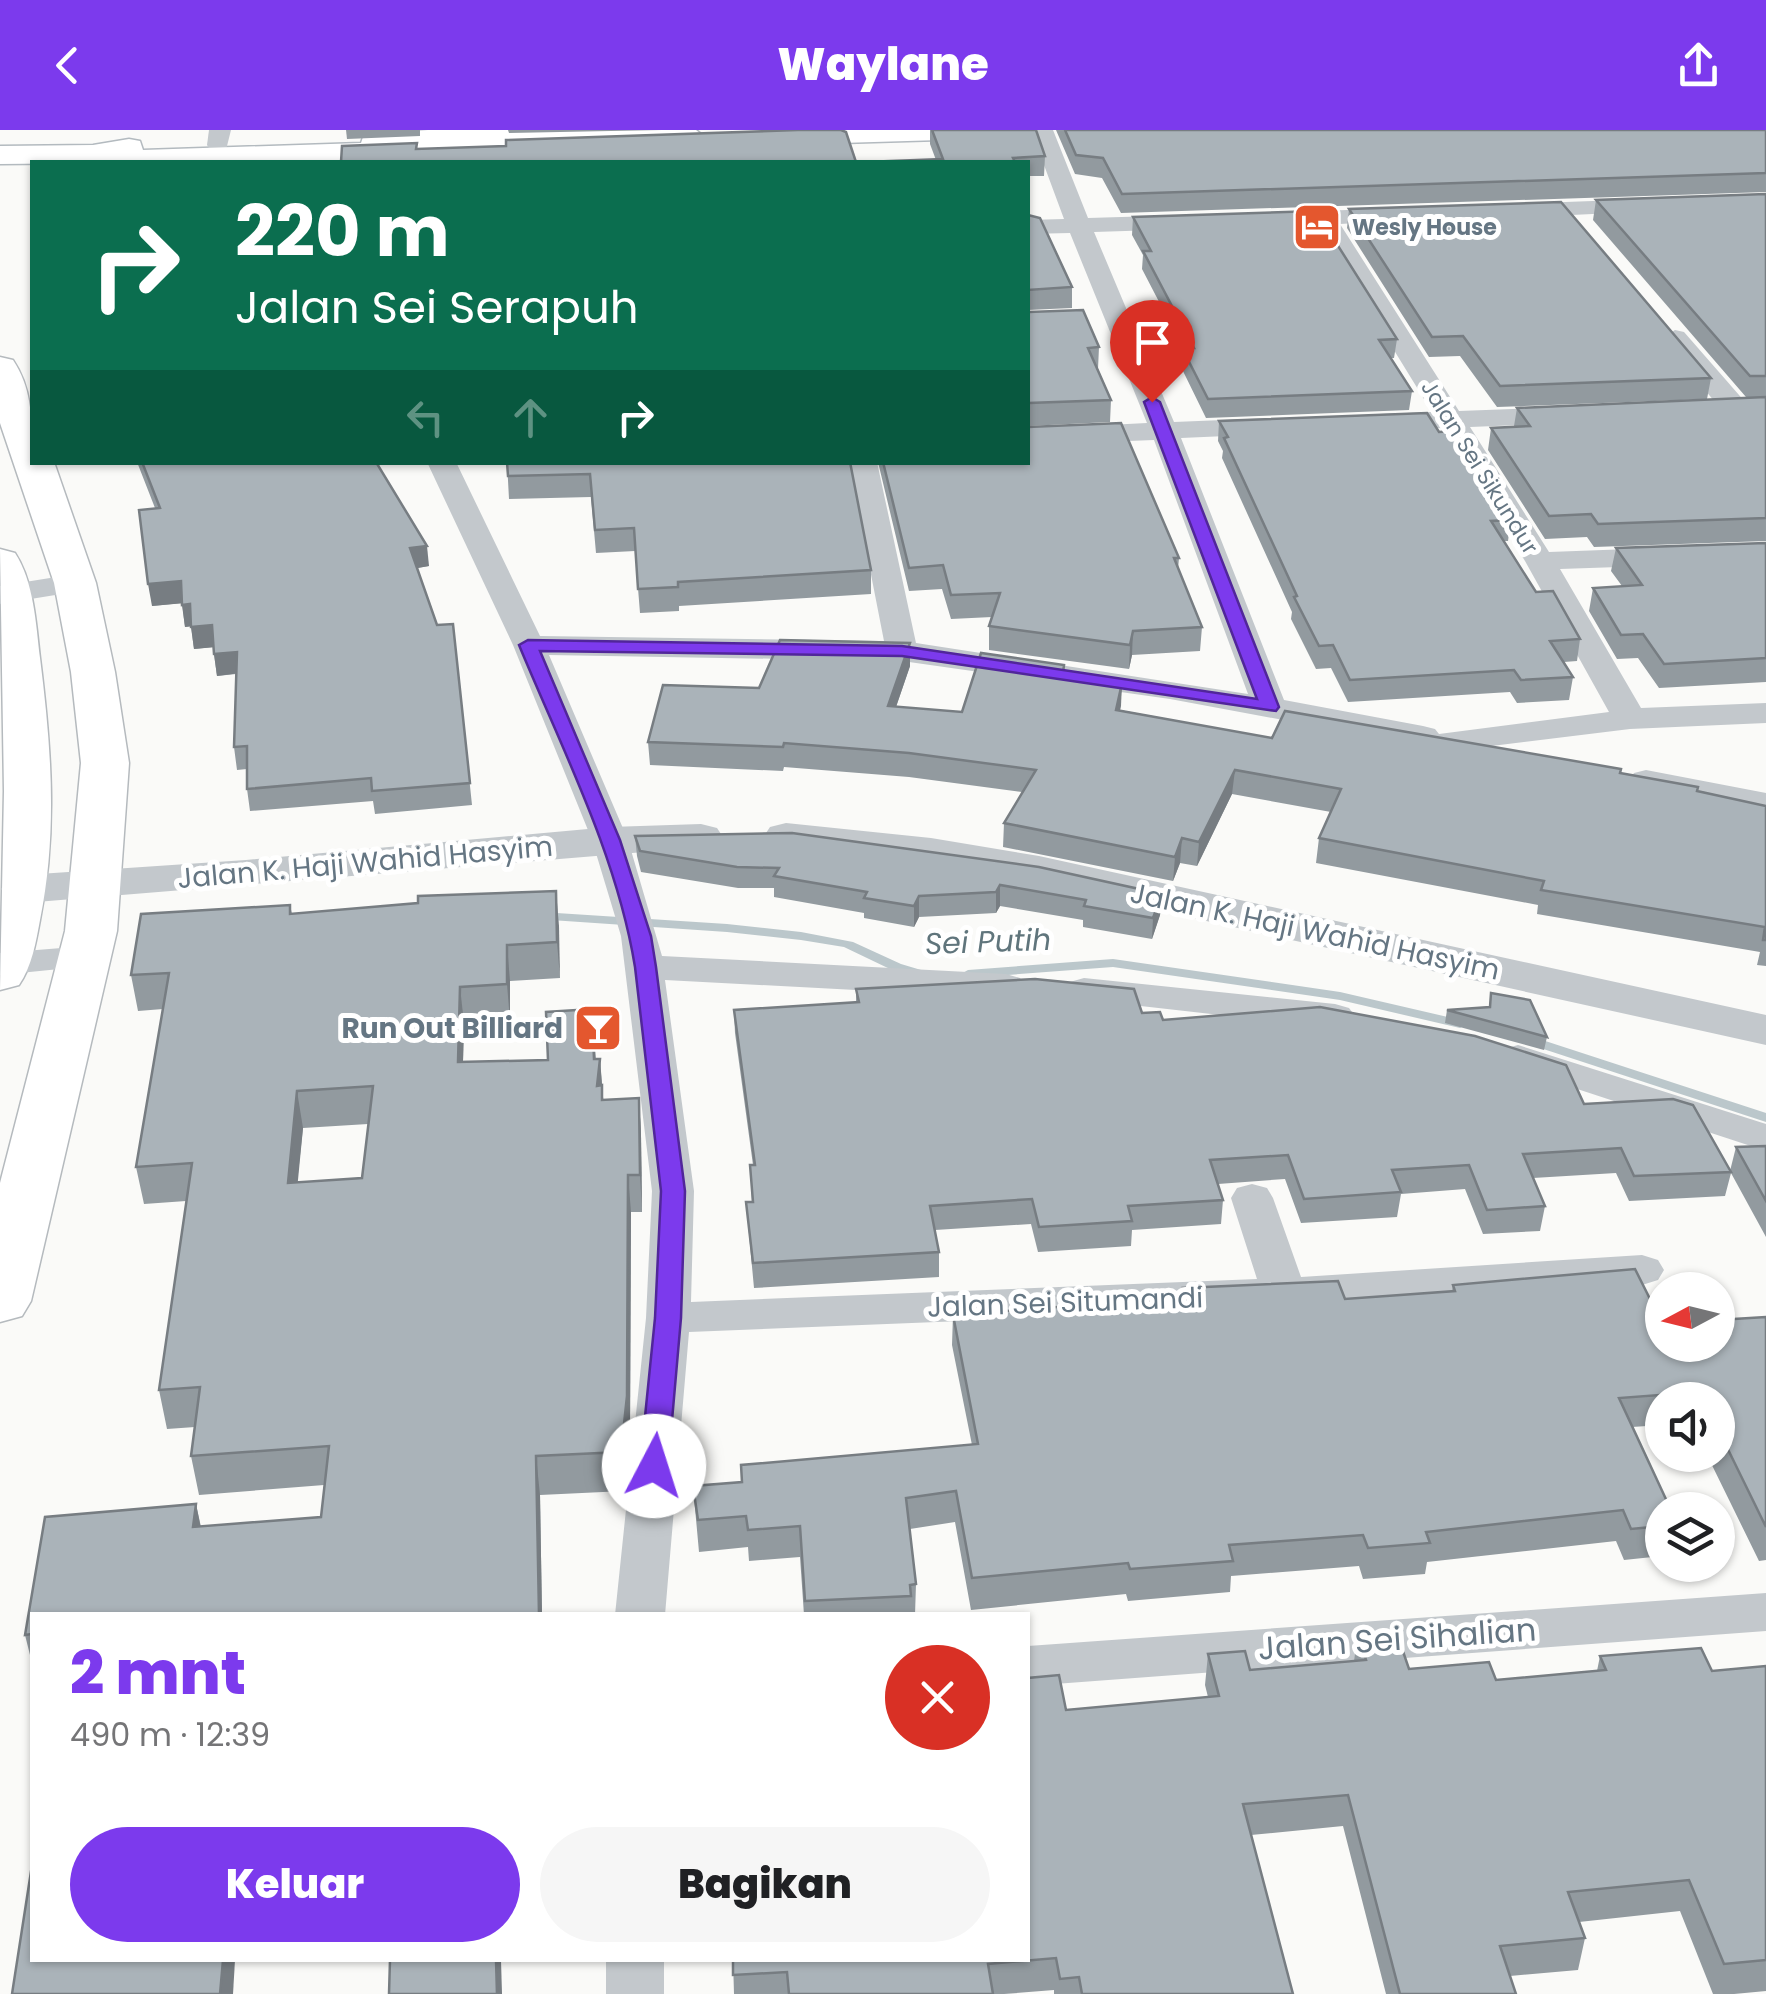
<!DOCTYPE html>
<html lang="id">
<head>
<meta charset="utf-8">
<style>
  body { margin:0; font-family:Poppins,sans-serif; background:#f6f6f6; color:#202124; height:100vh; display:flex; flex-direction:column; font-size:38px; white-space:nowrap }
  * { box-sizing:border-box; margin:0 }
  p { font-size:32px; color:#757577 }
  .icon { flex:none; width:55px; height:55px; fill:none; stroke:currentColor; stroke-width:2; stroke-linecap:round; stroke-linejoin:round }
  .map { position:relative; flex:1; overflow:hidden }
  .details { position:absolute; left:30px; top:1482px; width:1000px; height:350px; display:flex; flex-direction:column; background:#fff; border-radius:0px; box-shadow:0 2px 8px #0004 }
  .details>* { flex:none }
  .guide { position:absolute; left:30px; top:30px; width:1000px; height:305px; border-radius:0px; box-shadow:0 2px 8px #0004; background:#0b6e4f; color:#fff; overflow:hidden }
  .needle { width:65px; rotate:263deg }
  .controls { position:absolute; left:1645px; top:1142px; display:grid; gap:20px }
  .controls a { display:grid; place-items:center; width:90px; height:90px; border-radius:50%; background:#fff; box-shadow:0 2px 8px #0004; font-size:50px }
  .pin { position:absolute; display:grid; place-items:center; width:85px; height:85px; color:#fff; margin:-102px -42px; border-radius:50% 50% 50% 0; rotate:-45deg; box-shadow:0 0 10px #0007 }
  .pin .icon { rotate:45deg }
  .me { position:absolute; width:110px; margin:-55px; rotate:5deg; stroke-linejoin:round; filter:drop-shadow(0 0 8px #0008) }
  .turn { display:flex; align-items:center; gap:35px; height:210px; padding:0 40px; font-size:45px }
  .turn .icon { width:130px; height:130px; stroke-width:2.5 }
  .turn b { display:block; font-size:70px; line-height:85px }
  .lanes { display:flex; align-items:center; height:95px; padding:0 40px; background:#0003; justify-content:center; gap:50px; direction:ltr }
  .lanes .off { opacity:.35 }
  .round { display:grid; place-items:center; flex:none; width:105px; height:105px; border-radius:52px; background:#f6f6f6 }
  .head { display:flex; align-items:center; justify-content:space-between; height:170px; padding:0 40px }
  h1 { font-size:60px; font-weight:800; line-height:75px; color:#7c3aed }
  .cta { display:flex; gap:20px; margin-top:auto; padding:20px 40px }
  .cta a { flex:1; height:115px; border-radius:60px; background:#7c3aed; color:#fff; font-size:40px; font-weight:800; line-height:115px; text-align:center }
  .cta a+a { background:#f6f6f6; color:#202124 }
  header { display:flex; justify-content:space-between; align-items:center; height:130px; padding:0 40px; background:#7c3aed; color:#fff; font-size:45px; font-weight:800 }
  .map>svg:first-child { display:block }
</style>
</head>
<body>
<header><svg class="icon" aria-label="back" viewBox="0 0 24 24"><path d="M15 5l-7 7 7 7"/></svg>Waylane<svg class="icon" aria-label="share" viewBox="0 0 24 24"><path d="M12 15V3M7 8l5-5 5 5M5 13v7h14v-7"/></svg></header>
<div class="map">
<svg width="1766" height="1864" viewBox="0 0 1766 1864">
  <rect width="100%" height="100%" fill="#fafaf8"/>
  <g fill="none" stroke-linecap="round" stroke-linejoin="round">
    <g fill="#bbc7cb" fill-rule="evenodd">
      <path d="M541 782 727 794 801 802 853 812 901 834 921 840 923 843 916 847 892 840 844 817 801 810 727 802 536 789 535 786 536 783Z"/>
      <path d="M1113 829 1340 862 1465 891 1467 894 1460 898 1340 870 1113 837 968 848 961 844 968 840Z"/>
      <path d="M1530 906 1766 983V992L1525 913 1523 910Z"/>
    </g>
    <g stroke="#b3babf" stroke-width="3">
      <g id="secondary">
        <path d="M428 0H696L706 8 702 15 691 17 653 11 428 19 425 28 414 30 0 34V16L93 15 129 9 140 11 143 20 361 13 364 4Z"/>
        <path d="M763 0H989L985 7 974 9 774 15 763 13 759 6Z"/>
      </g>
    </g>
    <g stroke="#b5babe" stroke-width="3">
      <g id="primary">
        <path d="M0 227 13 230C34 261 32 297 32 332H54L96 453 115 542 129 633 117 801 31 1171 22 1186 0 1192V1053L65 801 81 633 71 542 54 453 0 293Z"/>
        <path d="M0 419 15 423C34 452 36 494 40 528 51 615 58 702 40 790 36 812 32 836 19 855L0 860 4 661Z"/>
      </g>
    </g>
    <g fill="#c3c8cc" fill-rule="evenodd">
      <path d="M209 0H231L226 20H210L207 15Z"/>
      <path d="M1031 0H1053L1088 88 1188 85 1200 92 1188 99 1094 102 1174 292 1272 288 1286 296 1272 304 1181 308 1284 570 1423 596 1435 599 1439 604 1609 582 1525 431 1442 298 1380 300 1366 292 1380 284 1432 282 1317 95 1266 97 1254 90 1266 83 1403 78 1415 85 1411 90 1340 94 1459 281 1567 277 1581 285 1567 293 1470 297 1549 422 1766 414V432L1560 439 1641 578 1766 573V593L1630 599 1451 621 1439 618 1435 613 1423 616 1170 569 902 531 549 525 628 710 662 826 1006 844 1020 848 1025 856 1020 864 1006 868 665 850 694 1061 691 1172 1257 1149 1231 1068 1237 1058 1252 1054 1267 1058 1273 1068 1301 1147 1642 1125 1658 1130 1664 1140 1658 1150 1642 1155 1284 1178 689 1202 665 1485H615L646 1188 652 1061 621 806 592 710 513 515 427 332H456L540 506 884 511 849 332H877L916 513 1248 564 1154 310 1028 315V299L1147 293 1070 103 1028 104V90L1064 89Z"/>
      <path d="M1648 69 1656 71 1660 76 1656 81 1511 88 1499 81 1511 74Z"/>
      <path d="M1675 200 1684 202 1746 273 1750 279 1746 285H1726L1666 214 1662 208Z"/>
      <path d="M75 444 86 446 90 453 86 460 0 474V456Z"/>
      <path d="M1646 640 1766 663V685L1634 657 1629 650 1634 643Z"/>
      <path d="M86 816 99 819 105 827 99 835 0 845V823Z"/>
      <path d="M1084 848 1335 874 1349 878 1355 886 1349 894 1335 898 1070 868 1065 860 1070 852Z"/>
      <path d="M1518 915 1766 994V1021L1504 935 1498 927 1504 919Z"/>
      <path d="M1766 1463V1501L1028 1556V1516Z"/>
      <rect x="606" y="1830" width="58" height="34"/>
    </g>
    <g fill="#c3c8cc" fill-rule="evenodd">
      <path d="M786 693 931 708 1039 726 1766 885V915L1039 754 931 734 770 715 764 706 770 697Z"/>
      <path d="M701 694 717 698 723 707 717 716 24 773 8 769 1 759 8 749 24 745 246 730 610 697Z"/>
    </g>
    <use href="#secondary" fill="#fff" fill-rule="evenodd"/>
    <use href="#primary" fill="#fff" fill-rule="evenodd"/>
  </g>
  <g fill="#929a9f" fill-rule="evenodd">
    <path d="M346 0H420V6L347 9Z"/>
    <path d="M508 0H662L509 3Z"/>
    <path d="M930 0H1036L1045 26 1044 46H1028V32H864L936 30 930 14Z"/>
    <path d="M1056 0H1766V62L1121 83 1102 48 1075 44Z"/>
    <path d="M1028 61 1030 85 1072 157V178L1028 180Z"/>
    <path d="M1766 64V411L1594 417 1587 407 1545 409 1488 320 1491 298 1514 296 1517 278 1761 267H1746L1593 90 1596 70Z"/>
    <path d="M1349 79 1711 248 1707 269 1497 277 1460 226 1429 227 1347 98Z"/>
    <path d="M1133 87 1397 209 1394 228H1390L1412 261 1409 280 1206 288 1181 237 1183 218 1142 139 1143 125 1132 105Z"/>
    <path d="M1028 181 1099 217 1098 239 1111 270 1110 292 1028 296 1179 428 1178 439 1202 497 1200 521 1132 525 1129 539 989 520V496L992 487 951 489 942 459 909 461 878 332H1028Z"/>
    <path d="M1219 291 1439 302 1511 390 1508 411H1504L1536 462 1580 509 1577 531 1564 532 1573 547 1569 570 1517 573 1510 562 1348 572 1331 538 1316 539 1291 489 1292 482 1222 328 1223 321 1218 311Z"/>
    <path d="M137 332H376L429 436 417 438 437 495 453 494 472 675 375 684 373 671 250 681 247 659V639L237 640 234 617 236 544 217 546 213 517 194 519 191 496 185 497 182 473 152 476 155 378Z"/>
    <path d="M507 332H850L871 440V464L679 476V481L640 483 635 421 596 423 591 367 509 369Z"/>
    <path d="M1766 413V552L1659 558 1638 528 1617 529 1589 481 1593 458 1622 456 1611 441 1616 418Z"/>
    <path d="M910 513V536L896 577 962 582 1063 543 1122 553 1120 580 1272 608 1620 643 1766 676V836L1757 835 1760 822 1537 784 1538 775 1316 733 1319 708 1331 682 1232 664 1197 736 1180 733 1173 751 1003 717 1004 693 1022 662 909 647 784 637 783 641 650 635 648 612 759 558Z"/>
    <path d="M635 706 1162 764 1160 785 1152 809 1083 797V790L1000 776 996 783 919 787 914 797 864 788V783L774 767V758H738L641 742 637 726Z"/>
    <path d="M556 761 560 848 510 851V891L464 893 463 932 548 930 546 882 592 879 596 929H600L603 970 639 968 641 1005 642 1082H631L630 1304 624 1361 540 1365 542 1485H32V1533L25 1505 45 1387 196 1374 201 1397 321 1387 324 1355 199 1365 191 1326 195 1297 167 1299 159 1260 186 1071 144 1074 136 1037 163 879 138 881 131 845 141 784 290 775 292 784 418 773V766ZM368 994 362 1048 297 1053 303 998Z"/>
    <path d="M856 859 1142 883 1163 890 1584 974 1730 1041 1736 1017 1766 1016V1107L1731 1043 1725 1066 1629 1071 1616 1043 1533 1048 1545 1076 1540 1101 1483 1104 1465 1059 1401 1064 1397 1087 1301 1093 1285 1049 1218 1054 1223 1070 1221 1094 1132 1100 1131 1116 1038 1122 1031 1094 935 1100 939 1122V1147L754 1158 746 1072H752L750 1035H753L735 903 734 880 856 872Z"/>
    <path d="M1491 863 1547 907 1544 920 1445 893 1447 880 1489 878Z"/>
    <path d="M1453 1155 1662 1193 1766 1187V1430L1759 1431 1707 1325H1718V1270H1662V1295L1632 1297 1662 1380V1426L1624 1430 1616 1411 1427 1432 1425 1444 1363 1449 1359 1436 1231 1446 1230 1462 1128 1471 1126 1464 971 1480 955 1392 910 1399 916 1454 915 1485H804L800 1427 749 1431 748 1417 699 1422 693 1356 741 1352V1335L972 1315 952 1215 953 1185 1183 1167V1158L1345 1169 1452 1161Z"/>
    <path d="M1358 1504 1409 1539 1496 1550 1597 1541 1600 1526 1712 1541 1766 1536V1861L1734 1864H1713L1680 1781 1579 1792 1585 1808 1578 1840 1510 1846 1516 1864H1386L1343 1696 1251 1705 1293 1864H1054V1860L1004 1864H734L733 1830H1028L1066 1580 1208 1567 1205 1555 1208 1524 1250 1540 1354 1531Z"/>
  </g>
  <g fill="#777d82">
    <path d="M1030 66V86L1028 88V68Z"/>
    <path d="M427 416 429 436 412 439 410 418Z"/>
    <path d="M181 451 185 473 152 476 148 454Z"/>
    <path d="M190 474 194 496 185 497 182 475Z"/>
    <path d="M212 495 216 517 194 519 191 497Z"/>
    <path d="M1133 501 1132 525 1129 539 1130 515Z"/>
    <path d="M910 513V536L888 600V576Z"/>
    <path d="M237 522 240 543 217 546 214 524Z"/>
    <path d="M1122 553 1121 576 1115 603 1116 580Z"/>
    <path d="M1235 640 1232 664 1197 736 1199 712Z"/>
    <path d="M1182 708 1180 733 1173 751 1175 727Z"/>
    <path d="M1000 755V776L996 783V762Z"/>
    <path d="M556 761 559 796 560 848 557 812Z"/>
    <path d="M1162 764 1160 785 1152 809 1153 788Z"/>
    <path d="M919 766V787L914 797V776Z"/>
    <path d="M507 815 510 851V891L507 854Z"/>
    <path d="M460 857 464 893 462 969 458 932Z"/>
    <path d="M600 929 605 992 597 956Z"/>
    <path d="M297 961 303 998 294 1091 288 1053Z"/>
    <path d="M639 968 641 1005 642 1082 640 1045Z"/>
    <path d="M628 1045 631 1082 630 1304 624 1361 621 1322Z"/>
    <path d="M536 1326 540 1365 542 1485H539Z"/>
    <path d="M196 1374 204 1414 193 1397Z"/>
    <path d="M223 1830H235L233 1864H220Z"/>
    <path d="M496 1830H501L502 1864H497Z"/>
  </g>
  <g fill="#aab3b9" stroke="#777d82" stroke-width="2.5" fill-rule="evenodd">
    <path d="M798 0H841L846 2 856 32H341L342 16 417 13 416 19 506 16V10Z"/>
    <path d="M932 0H1036L1045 26 1013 28 1015 32H864L943 29Z"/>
    <path d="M1065 0H1766V43L1122 64 1103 28 1076 25Z"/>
    <path d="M1766 64V246H1750L1596 70Z"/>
    <path d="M1561 72 1711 248 1500 256 1463 206 1432 207 1349 79Z"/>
    <path d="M1316 81 1397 209 1379 210 1412 261 1208 269 1182 218H1194L1143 121H1151L1133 87Z"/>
    <path d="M1028 85 1040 88 1072 157 1028 160Z"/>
    <path d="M1083 180 1099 217 1088 218 1111 270 1029 273 1028 279V181L1029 182Z"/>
    <path d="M1766 267V388L1598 394 1591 384 1549 386 1491 298 1530 296 1517 278Z"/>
    <path d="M1427 283 1439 302 1455 301 1511 390 1491 391 1536 462 1553 461 1580 509 1550 511 1573 547 1521 550 1514 540 1350 550 1333 515 1319 516 1294 467 1297 466 1224 308 1228 307 1219 291Z"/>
    <path d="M1121 293 1179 428H1174L1202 497 1133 501 1130 515 989 496 1000 463 951 465 943 435 909 438 883 332H1028V295L1029 297Z"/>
    <path d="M142 332H376L427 416 410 418 437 495 453 494 470 653 372 661 371 648 247 659V616L234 617 237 522 214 524 212 495 191 497 190 474 182 475 181 451 148 454 139 380 160 378Z"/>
    <path d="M507 332H850L871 440 678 452V457L638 459 634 398 595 400 590 344 508 346Z"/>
    <path d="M1766 413V528L1664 534 1643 504 1621 505 1593 458 1642 455 1616 418Z"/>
    <path d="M780 510 910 513 888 576 962 582 981 523 1064 535 1063 543 1122 553 1116 580 1272 608 1285 581 1621 639 1620 643 1698 657 1697 661 1766 676V810H1763L1765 797 1541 760 1544 751 1319 708 1341 659 1235 640 1199 712 1182 708 1175 727 1004 693 1036 640 909 623 784 613 783 617 648 612 663 555 759 558Z"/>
    <path d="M792 703 1039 737 1162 764 1153 788 1084 776 1086 770 1000 755 996 762 919 766 914 776 864 768 867 762 774 746 779 738 737 737 640 721 635 706Z"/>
    <path d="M556 761 557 812 507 815V854L460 857 458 932 548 930 546 882 592 879 594 929H600L597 956 602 955V970L639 968 640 1045H628L627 1266 621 1322 536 1326 539 1485H32V1504L25 1505 45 1387 196 1374 193 1397 321 1387 329 1316 191 1326 200 1257 159 1260 192 1033 136 1037 169 843 131 845 141 784 290 775V784L418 773V766ZM373 956 362 1048 288 1053 297 961Z"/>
    <path d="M1035 849 1134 859 1142 883 1160 882 1163 890 1320 877 1475 906 1566 935 1584 974 1673 969 1693 975 1731 1042 1634 1046 1621 1018 1523 1024 1545 1076 1487 1080 1469 1035 1392 1040 1401 1062 1304 1069 1288 1025 1210 1030 1223 1070 1128 1076 1132 1091 1039 1097 1032 1069 930 1076 939 1122 753 1133 746 1072H753L750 1035H755L734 880 859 872 856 859Z"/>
    <path d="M1491 863 1530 870 1547 907 1447 880 1490 877Z"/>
    <path d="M1766 1016V1071L1736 1017Z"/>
    <path d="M1635 1139 1662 1193V1215H1718V1190L1766 1187V1397L1718 1299V1270H1703L1699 1262 1619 1268 1671 1380H1662V1396L1631 1399 1623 1380 1426 1402 1430 1413 1368 1418 1363 1405 1229 1415 1233 1431 1130 1439 1128 1433 972 1448 956 1361 906 1368 916 1454 910 1455 911 1466 805 1471 800 1396 748 1400 746 1386 698 1390 693 1356 742 1352 741 1335 978 1314 953 1185 1186 1167 1183 1158 1338 1151 1345 1169 1455 1161 1453 1155Z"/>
    <path d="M1396 1501 1409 1539 1489 1532 1496 1550 1606 1540 1600 1526 1701 1518 1712 1541 1766 1536V1830L1724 1834 1689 1750 1568 1762 1585 1808 1500 1816 1516 1864H1400L1348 1665 1243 1674 1293 1864H1082L1079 1847 1060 1849 1056 1828 988 1834 993 1864H789L787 1842 733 1845V1830H1028V1548L1059 1545 1066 1580 1219 1566 1208 1524 1245 1521 1250 1540 1366 1530 1358 1504Z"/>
    <path d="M32 1735V1830H223L220 1864H12Z"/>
    <path d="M390 1830H496L497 1864H389Z"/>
  </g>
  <path fill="#7c3aed" stroke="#51269a" stroke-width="2.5" d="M1152 267 1160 272 1279 577 1276 581 902 526 540 521 620 710 651 806 656 837 685 1061 681 1188 668 1336 664 1343H644L640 1336 655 1188 661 1061 635 837C617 725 562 619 519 515L528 510 902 516 1257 569 1144 272Z"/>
  <defs>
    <g id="hotel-square" transform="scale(2.5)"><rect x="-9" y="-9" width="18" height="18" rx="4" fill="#e4572e" stroke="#fff"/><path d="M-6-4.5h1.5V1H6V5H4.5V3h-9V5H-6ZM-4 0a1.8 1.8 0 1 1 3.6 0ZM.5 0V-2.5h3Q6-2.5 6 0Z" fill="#fff"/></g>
    <g id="bar-square" transform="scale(2.5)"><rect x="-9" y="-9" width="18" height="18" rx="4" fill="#e4572e" stroke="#fff"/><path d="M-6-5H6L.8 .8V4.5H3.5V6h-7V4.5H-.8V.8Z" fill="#fff"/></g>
  </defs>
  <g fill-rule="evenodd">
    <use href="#hotel-square" x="1317" y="97"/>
    <use href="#bar-square" x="598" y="898"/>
  </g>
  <g text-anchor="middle" stroke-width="10" stroke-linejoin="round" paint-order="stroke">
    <g font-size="22" font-weight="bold" fill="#657683" stroke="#fff" text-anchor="start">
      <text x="1352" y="105">Wesly House</text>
    </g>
    <g font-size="22" fill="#657683" stroke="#fff">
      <text transform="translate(1480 337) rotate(58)" y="8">Jalan Sei Sikundur</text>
    </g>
    <g font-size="28" fill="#657683" stroke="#fff">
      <text transform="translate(365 732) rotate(-5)" y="10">Jalan K. Haji Wahid Hasyim</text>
      <text transform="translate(1315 801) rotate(12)" y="10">Jalan K. Haji Wahid Hasyim</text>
      <text transform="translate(1065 1172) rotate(-2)" y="10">Jalan Sei Situmandi</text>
    </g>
    <g font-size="28" font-weight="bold" fill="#657683" stroke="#fff" text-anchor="end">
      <text x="563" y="908">Run Out Billiard</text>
    </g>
    <g font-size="30" font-style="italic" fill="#60757c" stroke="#fff">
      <text transform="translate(988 812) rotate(-2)" y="10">Sei Putih</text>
    </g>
    <g font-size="32" fill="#657683" stroke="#fff">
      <text transform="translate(1397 1509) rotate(-4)" y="11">Jalan Sei Sihalian</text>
    </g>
  </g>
</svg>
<div class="controls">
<a><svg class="needle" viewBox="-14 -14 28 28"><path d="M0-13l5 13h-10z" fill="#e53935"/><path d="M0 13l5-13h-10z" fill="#757577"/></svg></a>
<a><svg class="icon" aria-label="sound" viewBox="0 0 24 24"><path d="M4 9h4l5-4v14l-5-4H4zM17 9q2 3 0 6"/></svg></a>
<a><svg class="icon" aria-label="layers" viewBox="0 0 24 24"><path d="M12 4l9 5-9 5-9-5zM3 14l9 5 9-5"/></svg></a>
</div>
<div class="pin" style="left:1152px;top:272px;background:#d93025"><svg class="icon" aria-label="arrive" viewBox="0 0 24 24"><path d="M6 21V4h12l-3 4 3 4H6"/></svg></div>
<svg class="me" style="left:654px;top:1336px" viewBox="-20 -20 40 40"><circle r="19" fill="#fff"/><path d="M0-13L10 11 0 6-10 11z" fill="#7c3aed"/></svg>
<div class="guide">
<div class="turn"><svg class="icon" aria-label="right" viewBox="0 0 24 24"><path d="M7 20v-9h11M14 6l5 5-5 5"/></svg><div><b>220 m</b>Jalan Sei Serapuh</div></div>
<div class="lanes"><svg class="icon off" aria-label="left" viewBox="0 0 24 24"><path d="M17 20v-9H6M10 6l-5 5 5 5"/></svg><svg class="icon off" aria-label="ahead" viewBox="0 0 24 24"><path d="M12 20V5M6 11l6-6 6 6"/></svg><svg class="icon" aria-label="right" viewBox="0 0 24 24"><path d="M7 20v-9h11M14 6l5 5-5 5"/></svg></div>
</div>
<section class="details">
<div class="head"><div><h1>2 mnt</h1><p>490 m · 12:39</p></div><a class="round" style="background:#d93025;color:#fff"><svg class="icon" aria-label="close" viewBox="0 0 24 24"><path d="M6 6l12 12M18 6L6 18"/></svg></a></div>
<div class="cta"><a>Keluar</a><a>Bagikan</a></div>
</section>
</div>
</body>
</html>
